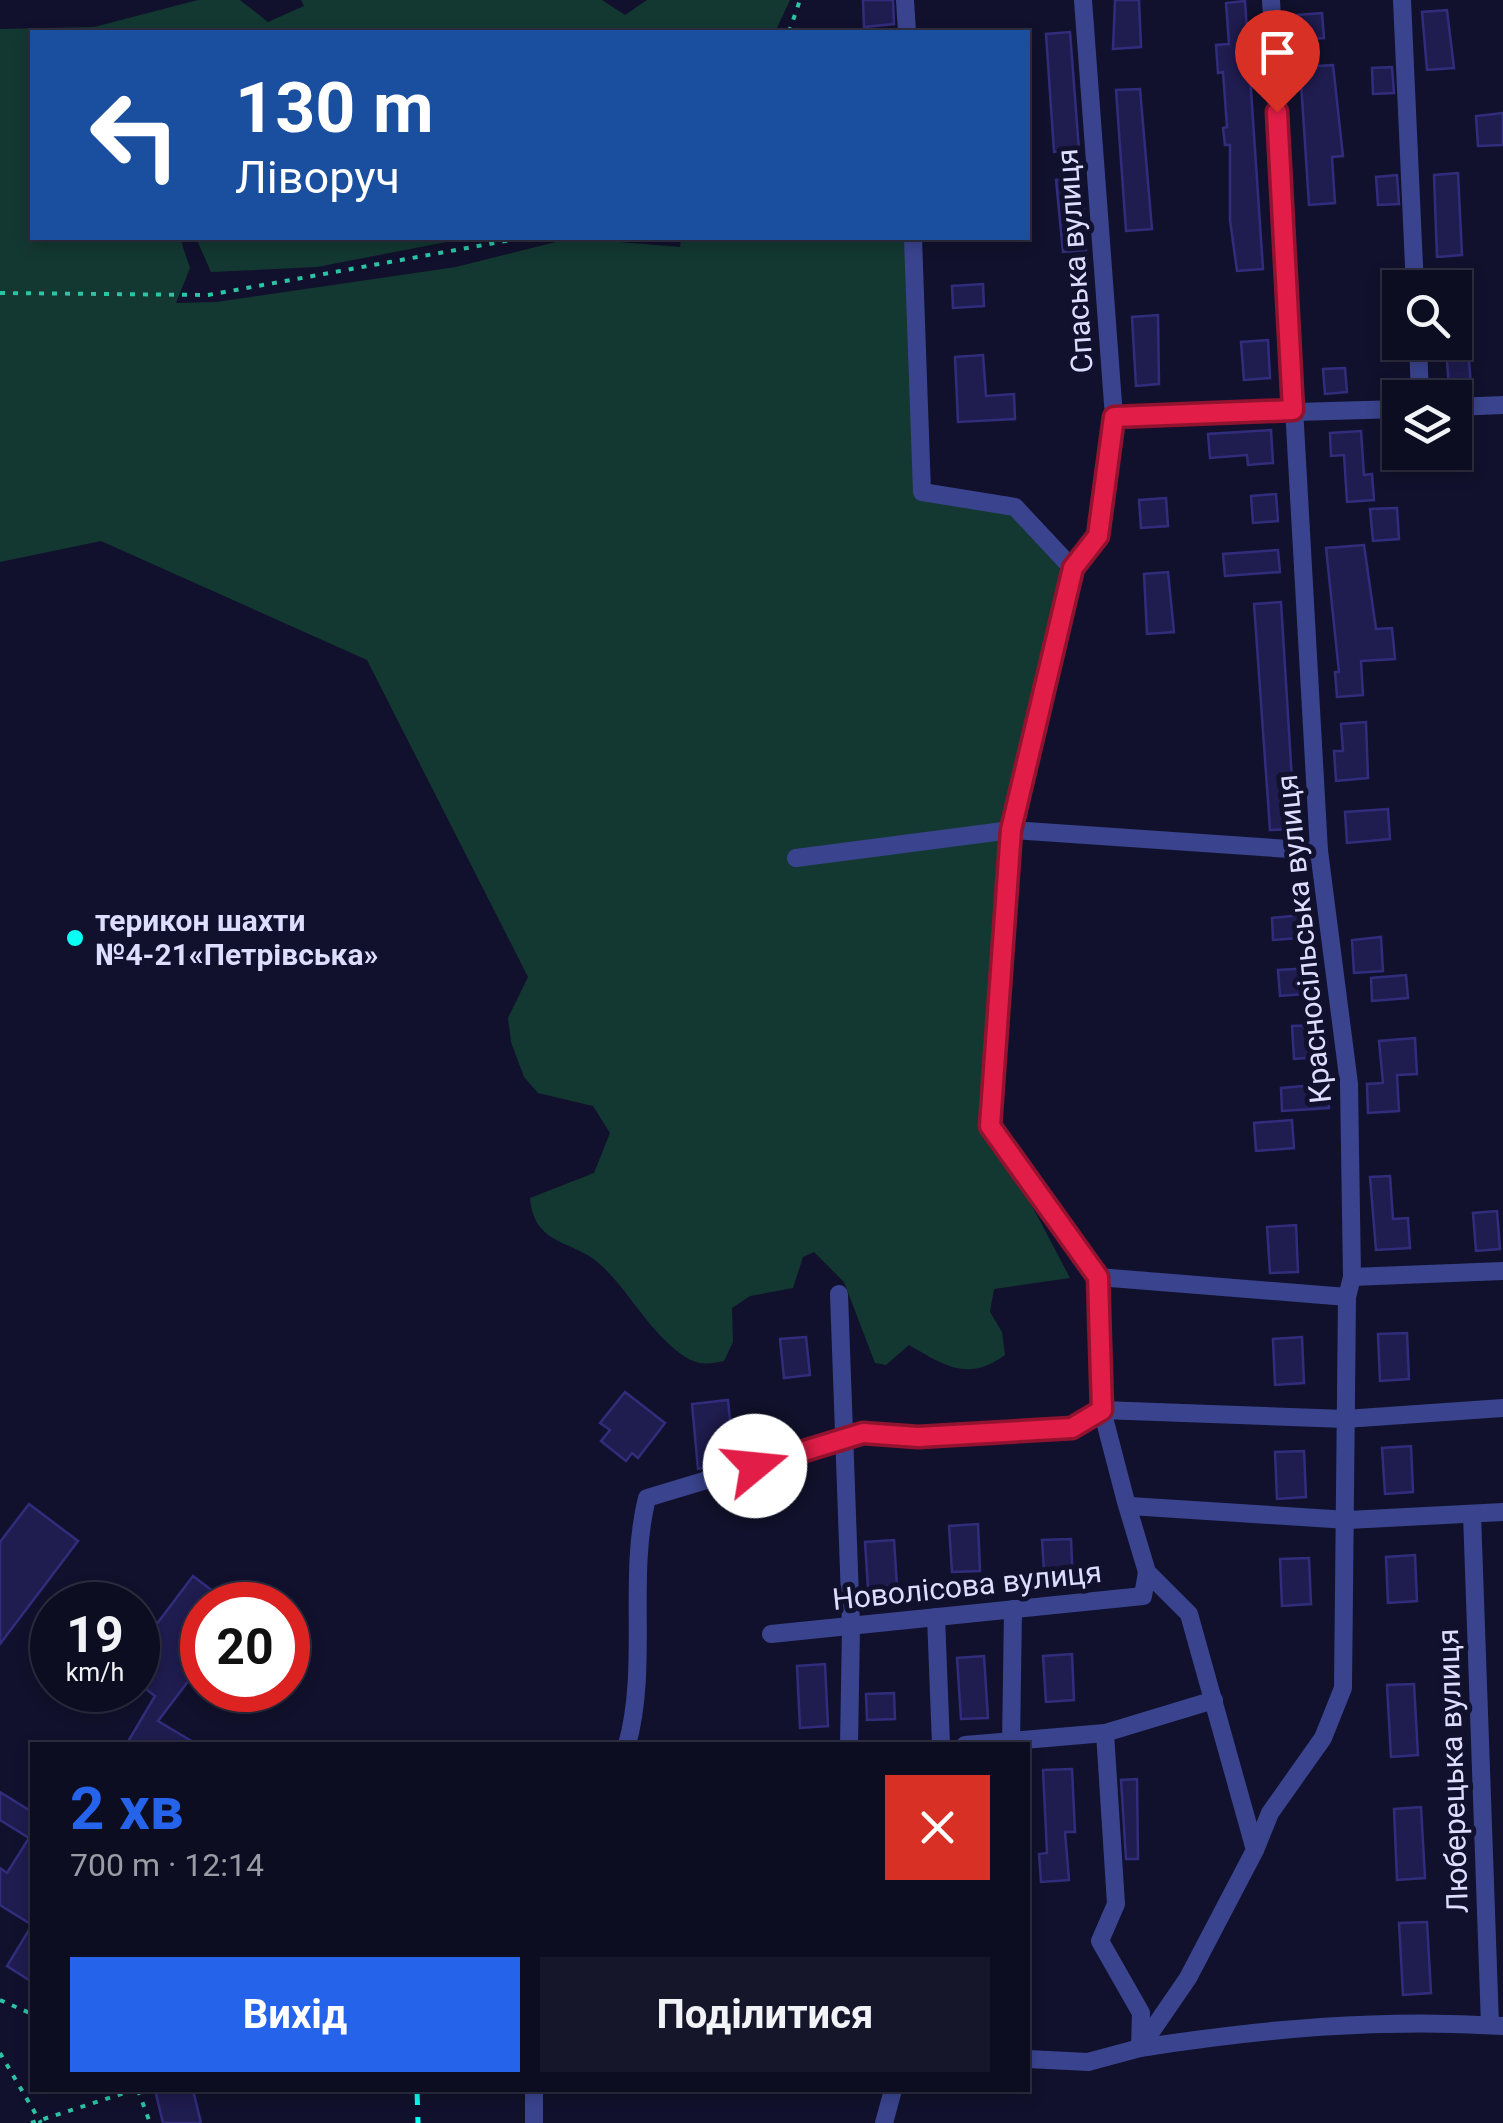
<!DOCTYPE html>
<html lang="uk">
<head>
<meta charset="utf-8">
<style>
  body { margin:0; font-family:Roboto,sans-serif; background:#16162a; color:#f1f3f6; height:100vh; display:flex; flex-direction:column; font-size:38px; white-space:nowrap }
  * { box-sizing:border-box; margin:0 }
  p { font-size:32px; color:#9a9ca5 }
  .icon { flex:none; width:55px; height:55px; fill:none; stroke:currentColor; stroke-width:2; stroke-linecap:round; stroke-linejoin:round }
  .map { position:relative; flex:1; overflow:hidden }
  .drawer { position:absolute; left:30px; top:1742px; width:1000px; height:350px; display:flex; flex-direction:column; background:#0d0d22; border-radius:0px; box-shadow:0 5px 15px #0003,0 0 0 2px #2d2d40 }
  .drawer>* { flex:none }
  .hud { position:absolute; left:30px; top:30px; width:1000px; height:210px; border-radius:0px; box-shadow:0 5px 15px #0003,0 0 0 2px #2d2d40; background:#1a4fa0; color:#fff; overflow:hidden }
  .buttons { position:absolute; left:1382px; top:270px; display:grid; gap:20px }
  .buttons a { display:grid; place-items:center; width:90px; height:90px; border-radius:0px; background:#0d0d22; box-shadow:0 5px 15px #0003,0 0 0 2px #2d2d40; font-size:50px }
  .speed { position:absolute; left:30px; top:1582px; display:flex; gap:20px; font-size:50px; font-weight:700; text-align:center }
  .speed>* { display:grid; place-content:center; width:130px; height:130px; border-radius:50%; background:#0d0d22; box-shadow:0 5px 15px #0003,0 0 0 2px #2d2d40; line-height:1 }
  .speed small { font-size:25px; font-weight:400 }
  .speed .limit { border:15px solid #d22; background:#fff; color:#111 }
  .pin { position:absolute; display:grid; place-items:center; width:85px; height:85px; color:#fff; margin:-102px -42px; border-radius:50% 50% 50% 0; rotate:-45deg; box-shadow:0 0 10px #0007 }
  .pin .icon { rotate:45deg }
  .me { position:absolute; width:110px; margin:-55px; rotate:73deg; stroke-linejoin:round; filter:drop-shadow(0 0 8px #0008) }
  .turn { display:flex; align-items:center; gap:35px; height:210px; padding:0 40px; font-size:45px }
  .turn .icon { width:130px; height:130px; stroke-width:2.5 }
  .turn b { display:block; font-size:70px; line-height:85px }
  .round { display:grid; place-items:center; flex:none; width:105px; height:105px; border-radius:0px; background:#16162a }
  .head { display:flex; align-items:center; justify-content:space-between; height:170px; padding:0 40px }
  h1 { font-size:60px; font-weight:700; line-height:75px; color:#2563eb }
  .primary-button { display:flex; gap:20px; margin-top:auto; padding:20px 40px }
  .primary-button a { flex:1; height:115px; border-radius:0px; background:#2563eb; color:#fff; font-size:40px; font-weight:700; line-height:115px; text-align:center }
  .primary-button a+a { background:#16162a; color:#f1f3f6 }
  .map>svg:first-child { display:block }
</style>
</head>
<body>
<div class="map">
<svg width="1503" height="2123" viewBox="0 0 1503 2123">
  <rect width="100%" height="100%" fill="#11112d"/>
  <g fill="#133831">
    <path d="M198 0H240L268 22 304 6 301 0H602L625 15 647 0H790L775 32H32V238H180L190 268 176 303 216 302 456 267 571 238 680 247 681 238H913L922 491 1015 507 1073 569 1011 830 990 1126 1070 1278 994 1289 990 1312 1002 1332 1005 1355C968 1382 945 1366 909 1345L886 1365 875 1363 844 1282 814 1252 803 1257 793 1288 750 1296 732 1308 733 1342 724 1361C706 1365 696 1365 681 1354 650 1332 630 1293 603 1267 576 1239 534 1248 530 1198L594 1173 610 1133 593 1106 538 1093 524 1077 511 1042 508 1018 528 977 367 660 101 541 0 562V29L94 27Z"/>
    <path d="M196 238H467L317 267 211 272Z"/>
  </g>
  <g fill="#1f1c4f" stroke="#312d7c" stroke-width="2.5">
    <path d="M863 0H893L894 24 864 27Z"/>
    <path d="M1115 0H1139L1141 47 1113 49Z"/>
    <path d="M1245 1 1263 269 1237 271 1230 220V145H1225L1223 128 1227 127 1223 72 1218 73 1216 45 1229 44 1226 3Z"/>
    <path d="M1447 10 1454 68 1427 70 1422 12Z"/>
    <path d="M1322 13 1324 38 1299 40 1297 15Z"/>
    <path d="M1070 32 1079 150 1054 152 1046 34Z"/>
    <path d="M1333 65 1343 156 1332 157 1335 203 1309 205 1300 67Z"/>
    <path d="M1392 67 1394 93 1373 94 1372 68Z"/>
    <path d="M1140 89 1152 229 1126 231 1116 90Z"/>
    <path d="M1503 113V145L1478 146 1476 116Z"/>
    <path d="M1458 173 1462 255 1437 257 1434 175Z"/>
    <path d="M1397 175 1399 204 1378 205 1376 177Z"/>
    <path d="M1082 178 1086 250 1063 252 1056 180Z"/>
    <path d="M983 284 984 306 953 308 952 286Z"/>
    <path d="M1158 315 1159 384 1136 386 1132 317Z"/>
    <path d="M1268 340 1270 378 1244 380 1241 342Z"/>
    <path d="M1468 348 1471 386 1449 387 1446 349Z"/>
    <path d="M983 355 986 396 1014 394 1015 419 958 422 955 357Z"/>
    <path d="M1345 368 1347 392 1325 394 1323 369Z"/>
    <path d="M1271 430 1273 463 1248 465 1247 455 1210 458 1208 434Z"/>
    <path d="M1361 431 1364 475 1372 474 1374 500 1347 502 1344 455 1331 456 1330 433Z"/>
    <path d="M1276 494 1278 521 1253 523 1251 496Z"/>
    <path d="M1166 498 1168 526 1141 528 1139 500Z"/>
    <path d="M1397 508 1399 539 1373 541 1370 509Z"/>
    <path d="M1364 545 1376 629 1392 628 1395 659 1361 661 1363 695 1337 697 1335 672H1339L1326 548Z"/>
    <path d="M1278 550 1280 572 1225 576 1223 554Z"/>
    <path d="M1168 572 1174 632 1147 634 1144 574Z"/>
    <path d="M1281 602 1295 829 1270 830 1254 604Z"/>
    <path d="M1366 722 1368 778 1336 781 1334 751H1343L1341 724Z"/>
    <path d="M1388 809 1390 839 1347 843 1345 812Z"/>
    <path d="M1312 914 1314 937 1273 940 1272 918Z"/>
    <path d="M1381 937 1383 971 1354 973 1352 940Z"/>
    <path d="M1314 968 1316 993 1280 996 1278 970Z"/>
    <path d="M1406 975 1408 998 1372 1001 1371 978Z"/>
    <path d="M1318 1025 1320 1057 1294 1059 1292 1026Z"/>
    <path d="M1415 1038 1417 1074 1397 1075 1399 1111 1368 1113 1367 1084 1383 1083 1379 1041Z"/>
    <path d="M1327 1084 1329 1108 1282 1111 1281 1088Z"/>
    <path d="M1292 1120 1294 1148 1256 1151 1254 1123Z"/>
    <path d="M1390 1176 1393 1219 1408 1218 1410 1248 1376 1250 1370 1177Z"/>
    <path d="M1497 1211 1500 1249 1476 1251 1473 1213Z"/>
    <path d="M1296 1225 1298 1272 1270 1273 1267 1227Z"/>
    <path d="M1407 1333 1409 1379 1380 1381 1378 1334Z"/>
    <path d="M806 1337 810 1375 784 1378 780 1339Z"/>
    <path d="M1302 1337 1304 1383 1275 1385 1273 1339Z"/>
    <path d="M625 1392 665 1423 638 1458 632 1453 626 1461 601 1441 610 1430 600 1423Z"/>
    <path d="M728 1400 734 1459 698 1469 692 1404Z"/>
    <path d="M1411 1446 1413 1492 1385 1494 1382 1448Z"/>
    <path d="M1304 1451 1306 1497 1277 1499 1275 1452Z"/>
    <path d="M29 1504 78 1541 0 1644V1542Z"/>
    <path d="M978 1524 980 1571 952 1572 949 1526Z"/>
    <path d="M1071 1539 1073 1585 1045 1587 1042 1540Z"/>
    <path d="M894 1540 897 1586 868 1588 865 1542Z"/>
    <path d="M1415 1555 1417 1601 1388 1603 1386 1557Z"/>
    <path d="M1309 1558 1311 1604 1282 1606 1280 1559Z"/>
    <path d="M193 1576 231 1605H202V1663L158 1721 198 1745H126L155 1696 138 1683V1649Z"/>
    <path d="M1072 1654 1074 1700 1046 1702 1043 1656Z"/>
    <path d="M984 1656 988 1718 961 1719 957 1658Z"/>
    <path d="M825 1664 828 1726 800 1728 797 1666Z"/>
    <path d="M1414 1684 1418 1755 1391 1757 1387 1685Z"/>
    <path d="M894 1693 895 1719 867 1720 866 1694Z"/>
    <path d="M1072 1769 1075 1832H1065L1069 1880 1041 1882 1039 1854 1047 1853 1043 1770Z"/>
    <path d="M1137 1779 1138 1859H1126L1121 1780Z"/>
    <path d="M0 1792 32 1812V1982L7 1966 32 1925 0 1905V1868L7 1873 29 1838 0 1820Z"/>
    <path d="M1421 1807 1425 1878 1397 1880 1394 1809Z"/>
    <path d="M1427 1922 1431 1993 1403 1995 1399 1923Z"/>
    <path d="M155 2090H193L201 2123H163Z"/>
  </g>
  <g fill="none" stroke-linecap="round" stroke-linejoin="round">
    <g stroke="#2cc4a4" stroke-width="4" stroke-dasharray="5 8" stroke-linecap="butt">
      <path d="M789 32 800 0"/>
      <path d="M0 293 208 295 522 238"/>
      <path d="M0 2000 32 2014"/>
      <path d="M0 2053 41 2123"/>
      <path d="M138 2090 150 2123"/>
      <path d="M31 2123 134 2090"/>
    </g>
    <g stroke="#3a448e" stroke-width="18">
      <path d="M905 0 907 32"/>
      <path d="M1402 0 1415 288"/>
      <path d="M913 238 922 492 1015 507 1073 569 1011 830 990 1126 1098 1277 1102 1410 1126 1502 1147 1572 1189 1614 1255 1850 1188 1978 1140 2048 1088 2062 1028 2059"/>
      <path d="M1418 342 1420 398"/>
      <path d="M1455 407 1503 405"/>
      <path d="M1114 417 1400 409"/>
      <path d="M1073 569 1098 536 1114 417 1083 0"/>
      <path d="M796 858 1011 830 1319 851"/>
      <path d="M1098 1277 1347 1297"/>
      <path d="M1352 1277 1503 1271"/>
      <path d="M839 1294 851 1626 849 1745"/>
      <path d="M1130 1506 1348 1520 1503 1512"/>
      <path d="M1472 1514 1490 2025"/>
      <path d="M936 1617 941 1745"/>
      <path d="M771 1634 1143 1596 1147 1572"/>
      <path d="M1105 1733 1116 1904 1100 1941 1141 2013 1140 2048C1261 2029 1380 2018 1503 2026"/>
      <path d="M627 1745C649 1665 627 1578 647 1498L863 1433 918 1437 1072 1428 1102 1410 1345 1419 1503 1408"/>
      <path d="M965 1745 1105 1733 1214 1700"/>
      <path d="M1011 1745 1013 1609"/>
      <path d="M1255 1850 1270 1813 1323 1738 1343 1688 1347 1297 1352 1277 1349 1084 1319 851 1271 0"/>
      <path d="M534 2090V2123"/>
      <path d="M884 2123 893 2090"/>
    </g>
    <g stroke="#09fff3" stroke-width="5" stroke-dasharray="15 12" stroke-linecap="butt">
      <path d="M403 1740V1745"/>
      <path d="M417 2090 418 2123"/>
    </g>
  </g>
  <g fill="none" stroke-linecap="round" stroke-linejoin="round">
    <g stroke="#92132f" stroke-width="25">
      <path id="route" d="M755 1466 863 1433 918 1437 1072 1428 1102 1410 1098 1277 990 1126 1011 830 1073 568 1098 536 1114 417 1293 410 1277 112"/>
    </g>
    <use href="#route" stroke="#e11d48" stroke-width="18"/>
  </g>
  <circle fill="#09fff3" stroke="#11112d" stroke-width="4" cx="75" cy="938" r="10"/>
  <g text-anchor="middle" stroke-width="10" stroke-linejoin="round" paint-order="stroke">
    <g font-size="30" fill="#dddeff" stroke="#11112d">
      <text transform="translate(1075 261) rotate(-94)" y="10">Спаська вулиця</text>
      <text transform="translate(1304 939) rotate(-96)" y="10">Красносільська вулиця</text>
      <text transform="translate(967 1586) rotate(-6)" y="10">Новолісова вулиця</text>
      <text transform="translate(1453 1771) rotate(-92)" y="10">Люберецька вулиця</text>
    </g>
    <g font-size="30" font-weight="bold" fill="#dddeff" stroke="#11112d" text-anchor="start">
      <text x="95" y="931">терикон шахти<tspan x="95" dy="34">№4-21«Петрівська»</tspan></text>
    </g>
  </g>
</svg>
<div class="buttons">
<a><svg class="icon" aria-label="search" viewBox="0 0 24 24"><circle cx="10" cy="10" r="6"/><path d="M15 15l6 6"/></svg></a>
<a><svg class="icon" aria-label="layers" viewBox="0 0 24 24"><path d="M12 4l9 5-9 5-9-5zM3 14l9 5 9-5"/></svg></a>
</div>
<div class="speed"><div>19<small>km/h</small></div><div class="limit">20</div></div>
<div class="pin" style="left:1277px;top:112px;background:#d93025"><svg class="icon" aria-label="arrive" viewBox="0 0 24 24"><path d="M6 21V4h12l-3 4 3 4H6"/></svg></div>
<svg class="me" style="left:755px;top:1466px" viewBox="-20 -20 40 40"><circle r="19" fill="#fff"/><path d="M0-13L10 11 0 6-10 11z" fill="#e11d48"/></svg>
<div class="hud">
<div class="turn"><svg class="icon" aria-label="left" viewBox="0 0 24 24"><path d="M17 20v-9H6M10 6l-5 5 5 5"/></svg><div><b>130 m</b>Ліворуч</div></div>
</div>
<section class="drawer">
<div class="head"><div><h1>2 хв</h1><p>700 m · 12:14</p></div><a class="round" style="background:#d93025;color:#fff"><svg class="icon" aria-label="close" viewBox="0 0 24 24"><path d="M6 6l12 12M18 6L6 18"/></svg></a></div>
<div class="primary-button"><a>Вихід</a><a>Поділитися</a></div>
</section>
</div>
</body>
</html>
